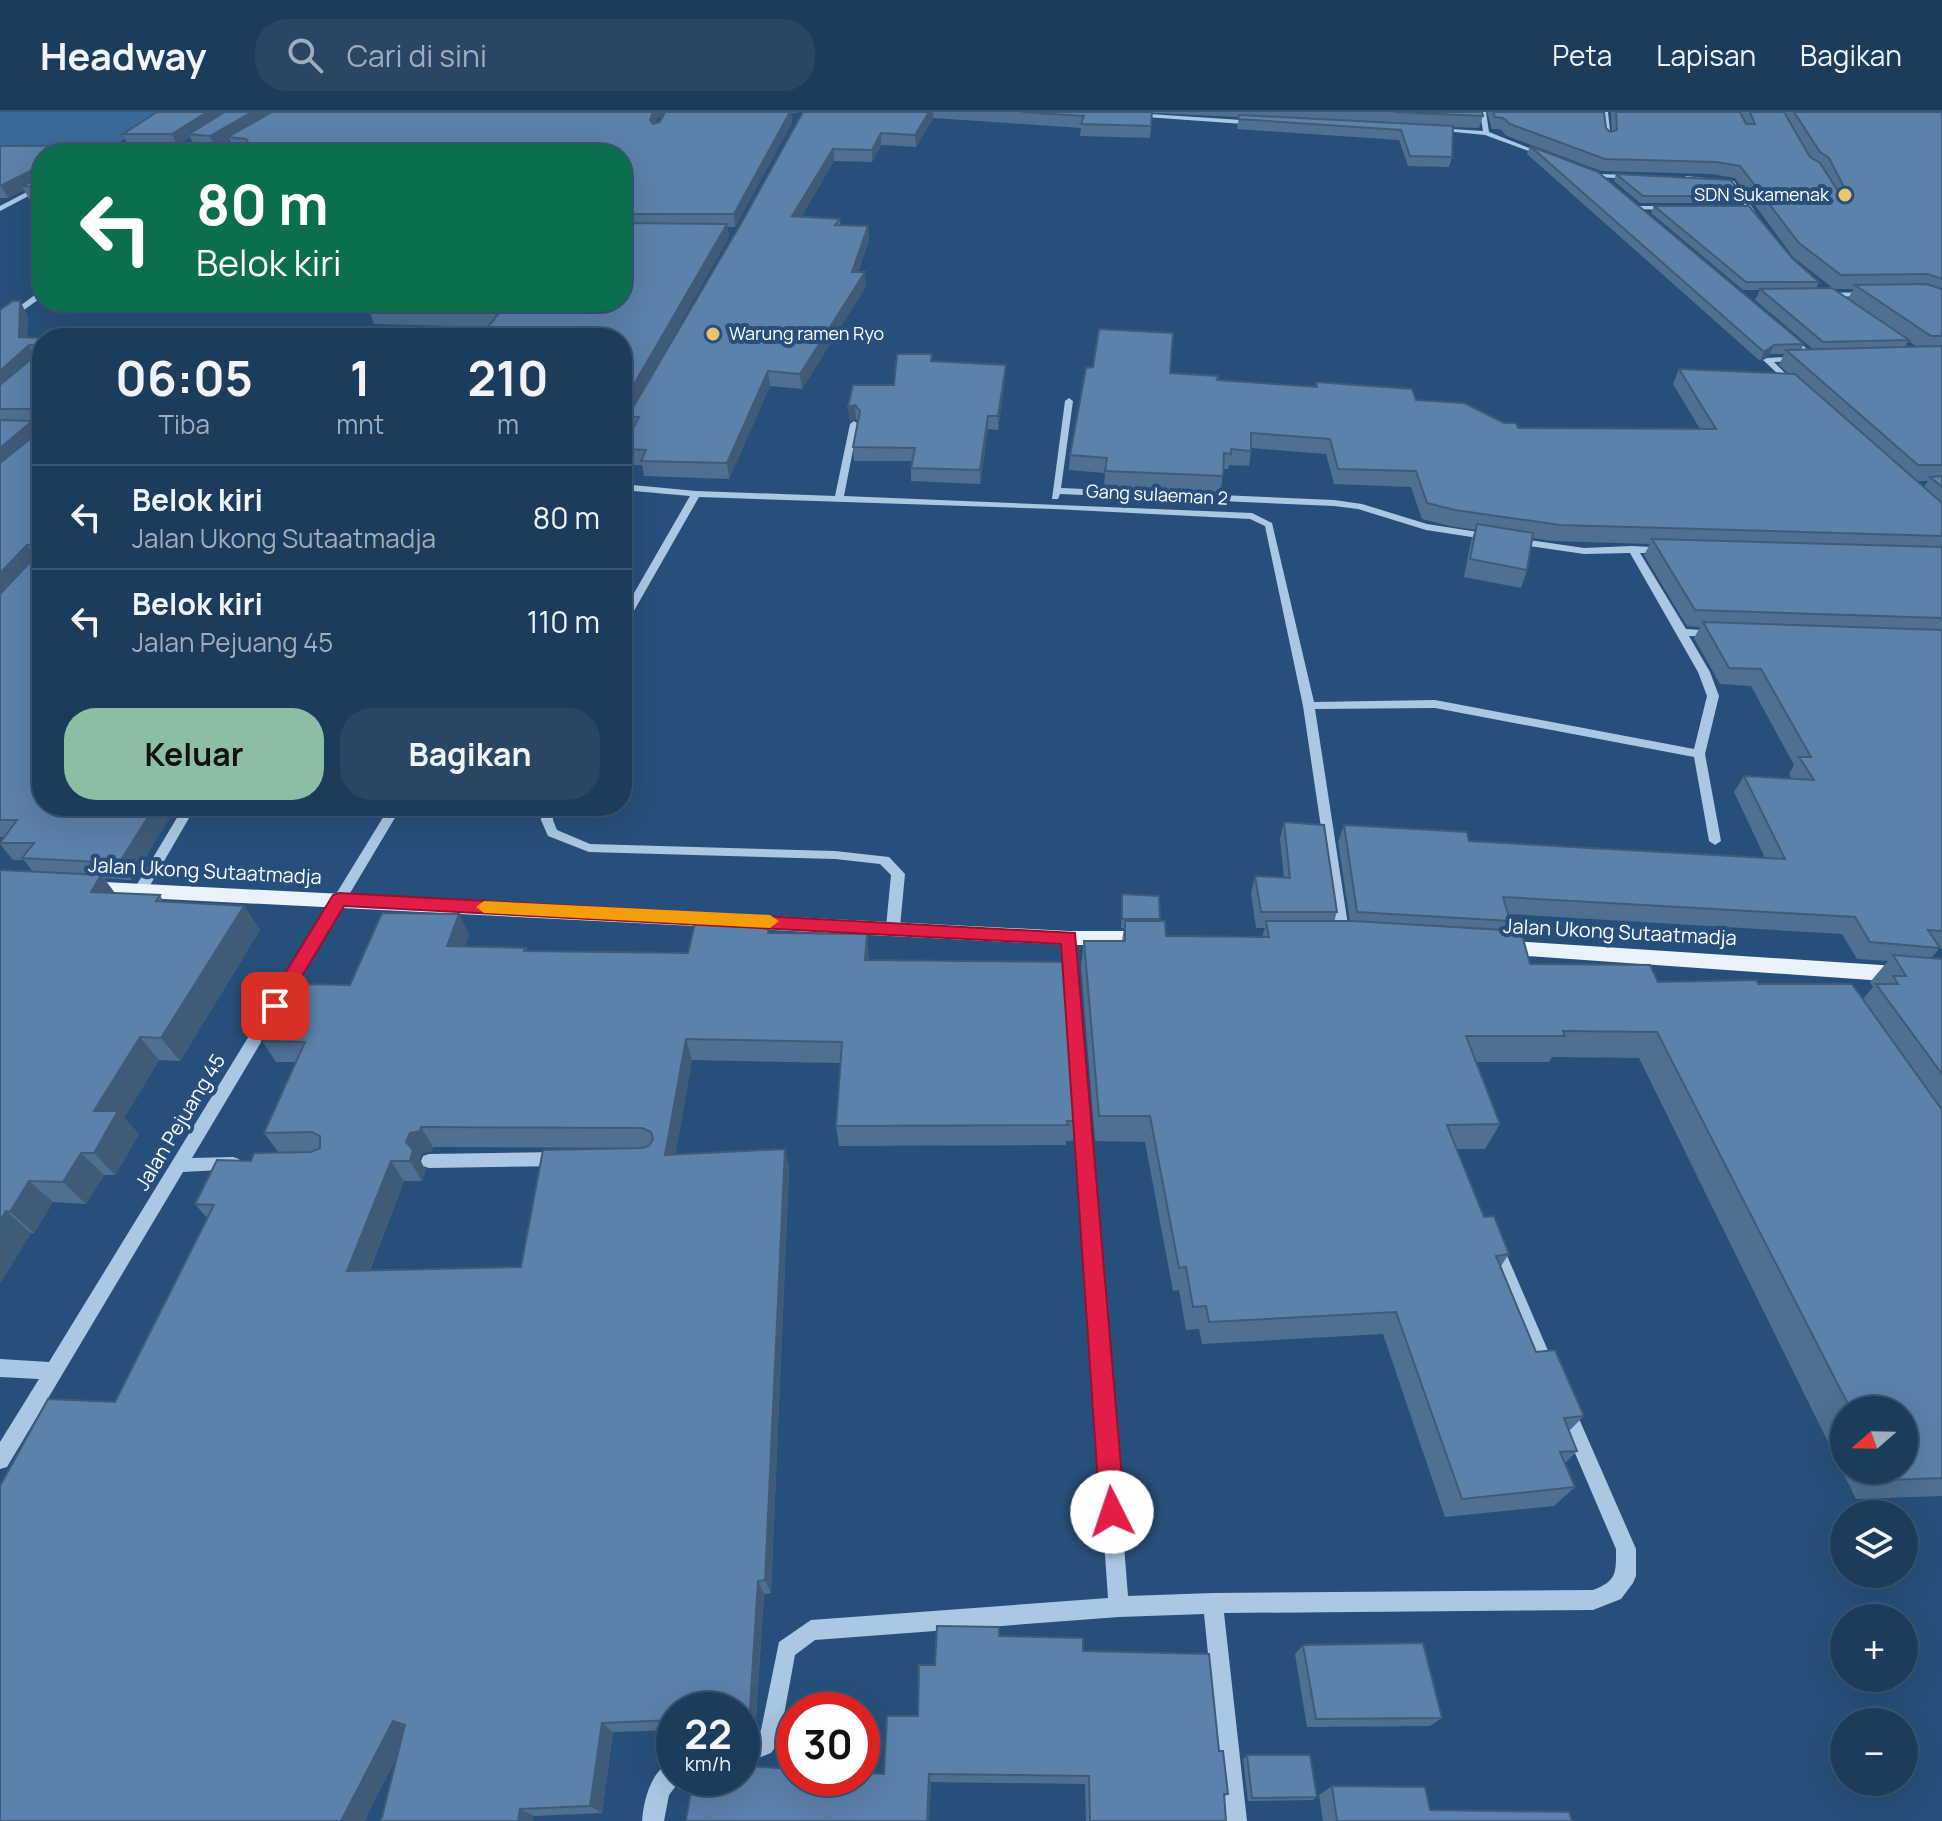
<!DOCTYPE html>
<html lang="id">
<head>
<meta charset="utf-8">
<style>
  body { margin:0; font-family:Manrope,sans-serif; background:#294765; color:#f1f3f6; height:100vh; display:flex; flex-direction:column; font-size:30px; white-space:nowrap }
  * { box-sizing:border-box; margin:0 }
  p { font-size:26px; color:#a0adbb }
  .icon { flex:none; width:44px; height:44px; fill:none; stroke:currentColor; stroke-width:2; stroke-linecap:round; stroke-linejoin:round }
  .map { position:relative; flex:1; overflow:hidden }
  .details { position:absolute; left:32px; top:216px; width:600px; height:488px; display:flex; flex-direction:column; background:#1c3c5c; border-radius:32px; box-shadow:0 8px 32px #0002,0 0 0 2px #3a5672 }
  .details>* { flex:none }
  .hud { position:absolute; left:32px; top:32px; width:600px; height:168px; border-radius:32px; box-shadow:0 8px 32px #0002,0 0 0 2px #3a5672; background:#0b6e4f; color:#fff; overflow:hidden }
  .needle { width:52px; rotate:250deg }
  .controls { position:absolute; left:1830px; top:1284px; display:grid; gap:16px }
  .controls a { display:grid; place-items:center; width:88px; height:88px; border-radius:50%; background:#1c3c5c; box-shadow:0 8px 32px #0002,0 0 0 2px #3a5672; font-size:40px }
  .speed { position:absolute; left:656px; top:1580px; display:flex; gap:16px; font-size:40px; font-weight:700; text-align:center }
  .speed>* { display:grid; place-content:center; width:104px; height:104px; border-radius:50%; background:#1c3c5c; box-shadow:0 8px 32px #0002,0 0 0 2px #3a5672; line-height:1 }
  .speed small { font-size:20px; font-weight:400 }
  .speed .limit { border:12px solid #d22; background:#fff; color:#111 }
  .pin { position:absolute; display:grid; place-items:center; width:68px; height:68px; color:#fff; margin:-34px; border-radius:16px; box-shadow:0 4px 12px #0006 }
  .me { position:absolute; width:88px; margin:-44px; rotate:356deg; stroke-linejoin:round; filter:drop-shadow(0 0 6px #0008) }
  .turn { display:flex; align-items:center; gap:28px; height:168px; padding:0 32px; font-size:36px }
  .turn .icon { width:104px; height:104px; stroke-width:2.5 }
  .turn b { display:block; font-size:56px; line-height:68px }
  .eta { display:flex; justify-content:space-evenly; align-items:center; height:136px; text-align:center }
  .eta b { font-size:48px; font-weight:700; line-height:56px }
  .button { display:flex; gap:16px; margin-top:auto; padding:16px 32px }
  .button a { flex:1; height:92px; border-radius:32px; background:#8abfa5; color:#111; font-size:32px; font-weight:700; line-height:92px; text-align:center }
  .button a+a { background:#294765; color:#f1f3f6 }
  ul { padding:0; list-style:none }
  li { display:flex; align-items:center; gap:24px; height:104px; padding:0 32px; border-top:2px solid #3a5672 }
  li div { flex:1 }
  li b { display:block; font-size:30px }
  li em { font-style:normal }
  header { display:flex; align-items:center; gap:48px; box-sizing:border-box; height:112px; padding:0 40px; background:#1c3c5c; border-bottom:2px solid #3a5672 }
  header strong { font-size:38px }
  nav { display:flex; gap:44px; margin-inline-start:auto; font-size:28px }
  .search { width:560px; height:72px; background:#294765; display:flex; align-items:center; gap:20px; box-sizing:border-box; padding:0 28px; border-radius:32px; color:#a0adbb; font-size:30px }
  .map>svg:first-child { display:block }
</style>
</head>
<body>
<header>
<strong>Headway</strong>
<div class="search"><svg class="icon" aria-label="search" viewBox="0 0 24 24"><circle cx="10" cy="10" r="6"/><path d="M15 15l6 6"/></svg>Cari di sini</div>
<nav><a>Peta</a><a>Lapisan</a><a>Bagikan</a></nav>
</header>
<div class="map">
<svg width="1942" height="1709" viewBox="0 0 1942 1709">
  <rect width="100%" height="100%" fill="#26507b"/>
  <path fill="#3a6a99" d="M0 0H166L109 37 0 38Z"/>
  <g fill="none" stroke-linecap="round" stroke-linejoin="round">
    <g fill="#aac8e4" fill-rule="evenodd">
      <path d="M1480 0H1486L1489 20 1547 43 1542 44 1485 23 1434 18 1437 16 1483 19Z"/>
      <path d="M1602 0H1608L1611 28 1608 30 1605 28Z"/>
      <path d="M1134 1 1257 9 1260 11 1257 13 1132 4Z"/>
      <path d="M1599 62 1633 63 1636 65 1633 67 1597 65Z"/>
      <path d="M1686 64 1734 69 1760 107 1755 108 1730 72 1684 67Z"/>
      <path d="M42 72V77L0 99V94Z"/>
      <path d="M1636 94H1671L1674 96 1671 98 1634 97Z"/>
      <path d="M1872 180V184H1869L1822 185 1818 183 1822 181Z"/>
      <path d="M36 182H42V185L0 215V209Z"/>
      <path d="M71 221H77L78 223 75 226H67Z"/>
      <path d="M1789 222 1818 246 1814 248 1774 250 1794 270V274H1791L1763 248 1767 246 1807 244 1786 226 1785 224Z"/>
      <path d="M1069 286 1073 289 1061 376 1334 388 1362 392 1427 412 1491 422 1496 425 1491 428 1426 418 1358 397 1334 394 1060 382 1058 387H1052L1065 289Z"/>
      <path d="M635 294 642 296 626 323 622 326V316Z"/>
      <path d="M854 309 858 312 844 384 1252 401 1272 411 1314 590 1435 588 1694 637 1707 584 1698 560 1630 441 1584 442 1516 432 1511 429 1516 426 1584 436 1632 434 1669 436 1671 438 1666 441H1640L1686 517 1716 519 1721 522 1716 525 1689 524 1710 560 1719 584 1705 642 1721 729 1715 733 1709 729 1694 645 1435 596 1315 597 1350 826 1343 831 1338 830 1303 594 1265 414 1250 407 1054 397 699 385 627 511 622 514V502L690 384 622 378V372L696 379 835 384 850 312Z"/>
      <path d="M184 694H196L145 782H135L133 779Z"/>
      <path d="M390 694H402L192 1046 233 1045 239 1047 241 1052 239 1057 183 1060 7 1355 0 1357V1330L39 1267 0 1265V1247L49 1250Z"/>
      <path d="M542 694H554L553 708 557 718 590 732 835 739 889 745 905 762 900 815 893 820 886 815 891 763 880 752 835 747 589 740 548 724 541 708Z"/>
      <path d="M1069 821 1076 826 1128 1484 1213 1481 1593 1478C1617 1469 1616 1461 1616 1437L1557 1299 1559 1293 1566 1290 1573 1293 1636 1437V1464L1633 1471 1621 1487 1593 1498 1224 1501 1247 1709H1225L1204 1502 1119 1505 815 1528 795 1543 779 1630 771 1641 742 1652V1630L756 1625 761 1618 779 1530 811 1508 1108 1486 1062 826Z"/>
      <path d="M560 1040 566 1042 568 1047 566 1052 560 1054 429 1056 423 1054 421 1049 423 1044 429 1042Z"/>
      <path d="M1496 1129 1502 1132 1552 1248 1555 1254 1552 1260 1546 1263 1540 1260 1488 1137 1490 1132Z"/>
      <path d="M674 1648V1666H682L669 1683 664 1709H642C644 1686 651 1658 674 1648Z"/>
    </g>
    <g fill="#eaf2fc" fill-rule="evenodd">
      <path d="M85 769 1069 819H1147L1154 821 1157 826 1154 831 1147 833H1069L85 783 76 776Z"/>
      <path d="M1499 828 1942 857V873L1499 842 1492 840 1489 835 1492 830Z"/>
    </g>
  </g>
  <g fill="#4e7093" fill-rule="evenodd">
    <path d="M157 0H800L791 1 792 11 735 115H727L729 125 622 314V226H491L488 215 374 212 369 198 622 190V42H42V88L29 87 24 78 8 86H0V34L128 33 123 22ZM663 3 660 10 655 12 657 6ZM190 25 194 33H179L187 27ZM230 28 232 33H221L223 32Z"/>
    <path d="M803 0H1482L1483 4 1479 16 1453 15 1452 45 1449 55 1408 54 1399 28 1237 17 1239 5 1152 1 1150 26 1080 24 1081 16 933 6 916 35 881 33 872 50 834 49 801 105 840 107V114H868L869 128 858 160 866 174 802 277 770 274 729 367 644 364 642 353H625L622 337 631 319 628 304 743 108Z"/>
    <path d="M1487 0H1604L1606 16 1610 20H1612L1611 0H1942V836H1940L1931 846 1942 847V1384L1856 1387 1639 946 1552 945 1549 950H1476L1500 1012 1485 1037H1456L1484 1105 1509 1142 1501 1154 1536 1240 1584 1304 1569 1319 1577 1339 1565 1351 1575 1375 1554 1394 1445 1405 1383 1222 1202 1232 1199 1217 1186 1218 1179 1178 1173 1179 1145 1030 1095 1029 1081 855 1084 829H1122L1124 816H1121L1122 782 1160 807 1166 824 1262 825 1265 816H1256L1251 781 1255 764 1284 766 1280 727 1284 710 1337 800 1334 809H1350L1338 730 1344 713 1469 729 1765 746 1734 680 1744 664 1792 667 1789 662 1794 653 1751 574 1720 572 1694 526 1700 515 1687 514 1644 443 1650 432 1553 429 1532 426 1527 458 1521 476 1464 465 1471 429 1475 418 1450 414 1422 407 1411 375 1334 372 1326 342 1251 336 1249 354 1229 353 1228 357H1223L1221 380 1104 375 1105 361 1069 358 1070 343 1170 261 1217 268 1315 274 1316 270 1416 288 1504 311 1518 316 1700 317 1673 272 1679 257 1789 262 1779 253 1784 242H1770L1760 249 1527 42 1530 34 1804 232 1801 238 1813 237 1755 188 1760 178H1743L1651 101 1654 94 1792 146 1819 170 1816 177 1848 187 1853 177H1834L1793 145 1735 66 1711 62 1601 59 1507 24 1500 17H1492ZM1908 229 1916 234 1905 235ZM1917 369H1928L1924 375ZM1508 802 1842 822 1857 847 1888 849 1870 870 1873 875 1863 887 1758 872 1658 870 1530 852 1505 818 1510 809ZM1844 1298H1904V1358H1844Z"/>
    <path d="M1616 62 1742 84 1739 91H1640L1614 69Z"/>
    <path d="M0 198 28 204 27 225 42 226V694H177L131 768 104 766 115 781 160 783 164 790 244 794 260 818 180 949 159 948 124 1006 139 1022 115 1063H104L86 1092 53 1090 34 1121H31L0 1171 33 760 24 748H13L0 732 4 725H0Z"/>
    <path d="M932 249 1006 253 1005 266 998 318 988 317 980 372 911 369V356L912 349H854L853 335 858 309 856 307 850 309 848 295 894 273Z"/>
    <path d="M459 802 469 823 465 834 526 836 527 839 688 841 772 821 869 843V848L1075 1009 1073 1029H1066V1033L839 1034 836 1014 841 951 692 948 675 1043 785 1037 789 1057 771 1481 764 1482 755 1621 742 1627V1598H674V1618L613 1620 602 1701 534 1704 397 1645 364 1709H0L115 1290 207 1106 195 1092 251 1049 279 1041 264 1021 296 950H276L262 929ZM433 1035 643 1036 521 1155 370 1158 404 1069H422L426 1058 419 1048 422 1041 432 1039Z"/>
    <path d="M999 1524 1083 1539 1219 1639 1228 1682 1224 1685 1226 1709H1086L1085 1672 931 1670 929 1709H686L753 1651V1654L884 1662 918 1604 935 1553Z"/>
    <path d="M1303 1533 1442 1606 1430 1614 1307 1615 1295 1542Z"/>
    <path d="M1247 1643 1317 1685 1313 1688 1248 1689 1243 1647Z"/>
    <path d="M1332 1674 1430 1698 1572 1709H1323L1319 1683Z"/>
  </g>
  <g fill="#405b78">
    <path d="M207 0H229L189 22 190 25 177 34 172 22Z"/>
    <path d="M252 0H277L228 25 230 28 215 36 210 24Z"/>
    <path d="M653 0H671L657 6 652 20 650 8Z"/>
    <path d="M791 0 792 11 735 115 734 102Z"/>
    <path d="M929 0H933V6L916 35 915 23Z"/>
    <path d="M881 21V33L872 50V38Z"/>
    <path d="M833 37 834 49 794 118 792 104Z"/>
    <path d="M36 56 42 68 22 74 24 78 8 86 1 74Z"/>
    <path d="M727 112 729 125 622 314V293Z"/>
    <path d="M868 114 869 128 853 174 852 160Z"/>
    <path d="M865 160 866 174 802 277 800 262Z"/>
    <path d="M20 189 28 204 27 234 29 233 37 248 0 282V259L19 225Z"/>
    <path d="M1774 233 1770 242 1760 249 1764 240Z"/>
    <path d="M1006 253 1005 266 998 318V304Z"/>
    <path d="M768 259 770 274 729 367 727 351Z"/>
    <path d="M855 293 856 307 850 309 848 295Z"/>
    <path d="M988 304V317L980 372V358Z"/>
    <path d="M31 310 40 326 0 360V336Z"/>
    <path d="M27 433 37 449 0 490V461Z"/>
    <path d="M155 694H177L131 768 119 751Z"/>
    <path d="M101 763 119 787 91 780Z"/>
    <path d="M244 794 260 818 180 949 161 926Z"/>
    <path d="M459 802 469 823 457 855 447 834Z"/>
    <path d="M867 822 869 843 867 869 865 848Z"/>
    <path d="M140 925 159 948 124 1006 139 1022 115 1063 94 1041V999Z"/>
    <path d="M686 927 692 948 672 1063 665 1043Z"/>
    <path d="M421 1015 433 1035 432 1039 422 1041 419 1048 426 1058 422 1069 410 1049 406 1030 410 1021Z"/>
    <path d="M785 1037 789 1057 771 1481 765 1468Z"/>
    <path d="M81 1041 104 1063 86 1092 63 1070Z"/>
    <path d="M391 1049 404 1069 362 1177 347 1159Z"/>
    <path d="M29 1069 53 1090 34 1121 10 1100Z"/>
    <path d="M6 1099 31 1121 0 1171V1109Z"/>
    <path d="M758 1469 764 1482 755 1621 742 1627V1615Z"/>
    <path d="M393 1609 411 1618 364 1709H341Z"/>
    <path d="M602 1611 613 1620 602 1701 590 1694Z"/>
    <path d="M746 1642 753 1651V1662L746 1654Z"/>
    <path d="M929 1662 931 1670 929 1709H927Z"/>
    <path d="M520 1697 534 1704 533 1709H518Z"/>
  </g>
  <g fill="#5b82ab" stroke="#405b78" stroke-width="2" fill-rule="evenodd">
    <path d="M157 0H207L172 22H123Z"/>
    <path d="M225 0H252L210 24 189 22Z"/>
    <path d="M272 0H653L650 8 653 12 660 10 665 0H790L734 102H622V42H42V75L22 74 37 67 36 56 0 74V34L245 33 248 30 246 27 228 25Z"/>
    <path d="M803 0H929L915 23 881 21 872 38 833 37 792 104 840 107 835 113 868 114 852 160H865L800 262 768 259 727 351 641 349 646 338 622 337 639 305 628 304 743 108Z"/>
    <path d="M1022 0H1152L1151 14 1081 12 1084 4Z"/>
    <path d="M1394 0H1482L1483 4Z"/>
    <path d="M1493 0H1604L1606 16 1610 20 1617 18 1616 0H1740L1746 12H1755L1750 0H1784L1810 45 1820 51 1838 79H1846L1829 46 1820 40 1794 0H1942V167L1928 162 1841 163 1799 131 1740 54 1716 50 1605 47 1510 12 1503 6 1495 5Z"/>
    <path d="M1239 3 1453 14 1452 45 1410 44 1401 18 1238 7Z"/>
    <path d="M1530 34 1598 60 1804 232 1774 233 1764 240Z"/>
    <path d="M1616 62 1731 68 1742 84H1643Z"/>
    <path d="M1654 94H1749L1792 146 1819 170H1746Z"/>
    <path d="M622 111 727 112 622 293V226H512L519 217 488 215 499 201 369 198 377 190H622Z"/>
    <path d="M1926 172 1942 177V224H1931L1855 173Z"/>
    <path d="M1832 176 1909 228 1823 230 1760 177Z"/>
    <path d="M13 189H20L19 225 42 226V694H155L119 751 22 746 34 731H0L17 708H0V482L34 446V432L27 433 0 461V351L35 323V310H31L0 336V308L33 309 36 300 33 297H0V273L36 243V233H29L0 259V198Z"/>
    <path d="M1099 217 1173 221 1170 261 1218 264 1217 268 1317 275 1316 270 1412 277 1416 288 1464 291 1504 311H1516L1518 316 1716 317 1679 257 1795 262 1942 391V424L1560 413 1455 398 1427 391 1416 359 1338 357 1330 327 1251 321V339L1231 337V342L1224 341 1223 364 1105 359 1107 346 1070 343 1086 256 1093 255Z"/>
    <path d="M1942 234V353H1918L1786 238Z"/>
    <path d="M897 242H932L931 249 1006 253 998 304H988L980 358 911 356 915 336 853 335 860 299 855 293 848 295 853 273H894Z"/>
    <path d="M1942 364V375L1930 365Z"/>
    <path d="M1477 412 1533 421 1527 458 1470 447Z"/>
    <path d="M1652 427 1942 435V506L1695 498Z"/>
    <path d="M1703 510 1942 518V819L1928 818 1940 836 1870 830 1855 805 1503 785 1510 809 1357 800 1344 713 1467 720 1469 729 1785 747 1744 664 1814 668 1799 645H1811L1761 557 1729 556Z"/>
    <path d="M1284 710 1324 713 1337 800H1261L1255 764 1290 766Z"/>
    <path d="M0 758 101 763 91 780 160 783 156 789 244 794 161 926 140 925 94 999H118L94 1041H81L63 1070 29 1069 10 1100 6 1099 0 1109Z"/>
    <path d="M1122 782 1159 784 1160 807H1122Z"/>
    <path d="M382 801 459 802 447 834 526 836 524 839 688 841 696 807 770 808 768 821 867 822 865 848 1064 850 1075 1009H1067L1068 1013 836 1014 842 930 686 927 665 1043 785 1037 765 1468 758 1469 749 1612 742 1615V1598H674V1608L602 1611 590 1694 520 1697 518 1709H381L405 1613 393 1609 341 1709H0V1374L48 1287 115 1290 214 1093 195 1092 217 1048 251 1049 254 1041 311 1040 320 1036V1024L312 1020 264 1021 305 930 262 929 291 872 350 873ZM421 1015 642 1016 651 1020 653 1027 649 1034 642 1036 543 1038 521 1155 347 1159 391 1049H410L413 1038 406 1030 410 1021 420 1019Z"/>
    <path d="M1125 809H1165L1166 824 1269 825 1266 809H1352L1521 819 1530 852 1650 853 1658 870 1757 868 1758 872H1852L1942 998V1366L1887 1368 1882 1358H1904V1298H1851L1657 920 1563 919 1565 924H1466L1500 1012 1447 1013 1484 1105 1494 1104 1509 1142 1496 1144 1536 1240 1555 1238 1584 1304 1564 1306 1577 1339 1560 1340 1575 1375 1462 1387 1396 1200 1209 1210 1206 1194 1193 1195 1186 1155 1179 1156 1150 1004H1099L1084 829H1125Z"/>
    <path d="M1893 843 1942 847V962L1876 872H1898L1893 864H1906Z"/>
    <path d="M937 1514 999 1515V1524L1083 1526V1539L1209 1542 1219 1639H1223L1228 1682H1224L1226 1709H1090L1089 1664 929 1662 927 1709H686L693 1666H742V1644L746 1642V1654L794 1657V1666H862V1661L884 1662 887 1604H918L919 1553H935Z"/>
    <path d="M1423 1531 1442 1606 1316 1607 1303 1533Z"/>
    <path d="M1247 1643H1310L1317 1685 1252 1686Z"/>
    <path d="M1332 1674 1425 1675 1430 1698 1569 1700 1572 1709H1337Z"/>
  </g>
  <path fill="#e11d48" stroke="#92132f" stroke-width="2" d="M339 781 1075 821 1125 1400 1121 1409 1112 1412 1103 1409 1100 1400 1061 832 344 794 281 899H268L265 894 268 889 333 783Z"/>
  <path fill="#f59e0b" d="M484 789 770 803 779 809 770 816 484 801 476 795Z"/>
  <g fill="#edc270" stroke="#26507b" stroke-width="3">
    <circle cx="1845" cy="83" r="8"/>
    <circle cx="713" cy="222" r="8"/>
  </g>
  <g text-anchor="middle" stroke-width="8" stroke-linejoin="round" paint-order="stroke">
    <g font-size="18" fill="#fff" stroke="#26507b" text-anchor="end">
      <text x="1829" y="89">SDN Sukamenak</text>
      <text x="729" y="228" text-anchor="start">Warung ramen Ryo</text>
    </g>
    <g font-size="18" fill="#fff" stroke="#26507b">
      <text transform="translate(1157 383) rotate(3)" y="6">Gang sulaeman 2</text>
    </g>
    <g font-size="20" fill="#fff" stroke="#26507b">
      <text transform="translate(205 759) rotate(3)" y="7">Jalan Ukong Sutaatmadja</text>
      <text transform="translate(1620 820) rotate(3)" y="7">Jalan Ukong Sutaatmadja</text>
      <text transform="translate(180 1010) rotate(-59)" y="7">Jalan Pejuang 45</text>
    </g>
  </g>
</svg>
<div class="controls">
<a><svg class="needle" viewBox="-14 -14 28 28"><path d="M0-13l5 13h-10z" fill="#e53935"/><path d="M0 13l5-13h-10z" fill="#a0adbb"/></svg></a>
<a><svg class="icon" aria-label="layers" viewBox="0 0 24 24"><path d="M12 4l9 5-9 5-9-5zM3 14l9 5 9-5"/></svg></a>
<a>+</a>
<a>−</a>
</div>
<div class="speed"><div>22<small>km/h</small></div><div class="limit">30</div></div>
<div class="pin" style="left:275px;top:894px;background:#d93025"><svg class="icon" aria-label="arrive" viewBox="0 0 24 24"><path d="M6 21V4h12l-3 4 3 4H6"/></svg></div>
<svg class="me" style="left:1112px;top:1400px" viewBox="-20 -20 40 40"><circle r="19" fill="#fff"/><path d="M0-13L10 11 0 6-10 11z" fill="#e11d48"/></svg>
<div class="hud">
<div class="turn"><svg class="icon" aria-label="left" viewBox="0 0 24 24"><path d="M17 20v-9H6M10 6l-5 5 5 5"/></svg><div><b>80 m</b>Belok kiri</div></div>
</div>
<section class="details">
<div class="eta">
<div><b>06:05</b><p>Tiba</p></div>
<div><b>1</b><p>mnt</p></div>
<div><b>210</b><p>m</p></div>
</div>
<ul>
<li><svg class="icon" aria-label="left" viewBox="0 0 24 24"><path d="M17 20v-9H6M10 6l-5 5 5 5"/></svg><div><b>Belok kiri</b><p>Jalan Ukong Sutaatmadja</p></div><em>80 m</em></li>
<li><svg class="icon" aria-label="left" viewBox="0 0 24 24"><path d="M17 20v-9H6M10 6l-5 5 5 5"/></svg><div><b>Belok kiri</b><p>Jalan Pejuang 45</p></div><em>110 m</em></li>
</ul>
<div class="button"><a>Keluar</a><a>Bagikan</a></div>
</section>
</div>
</body>
</html>
